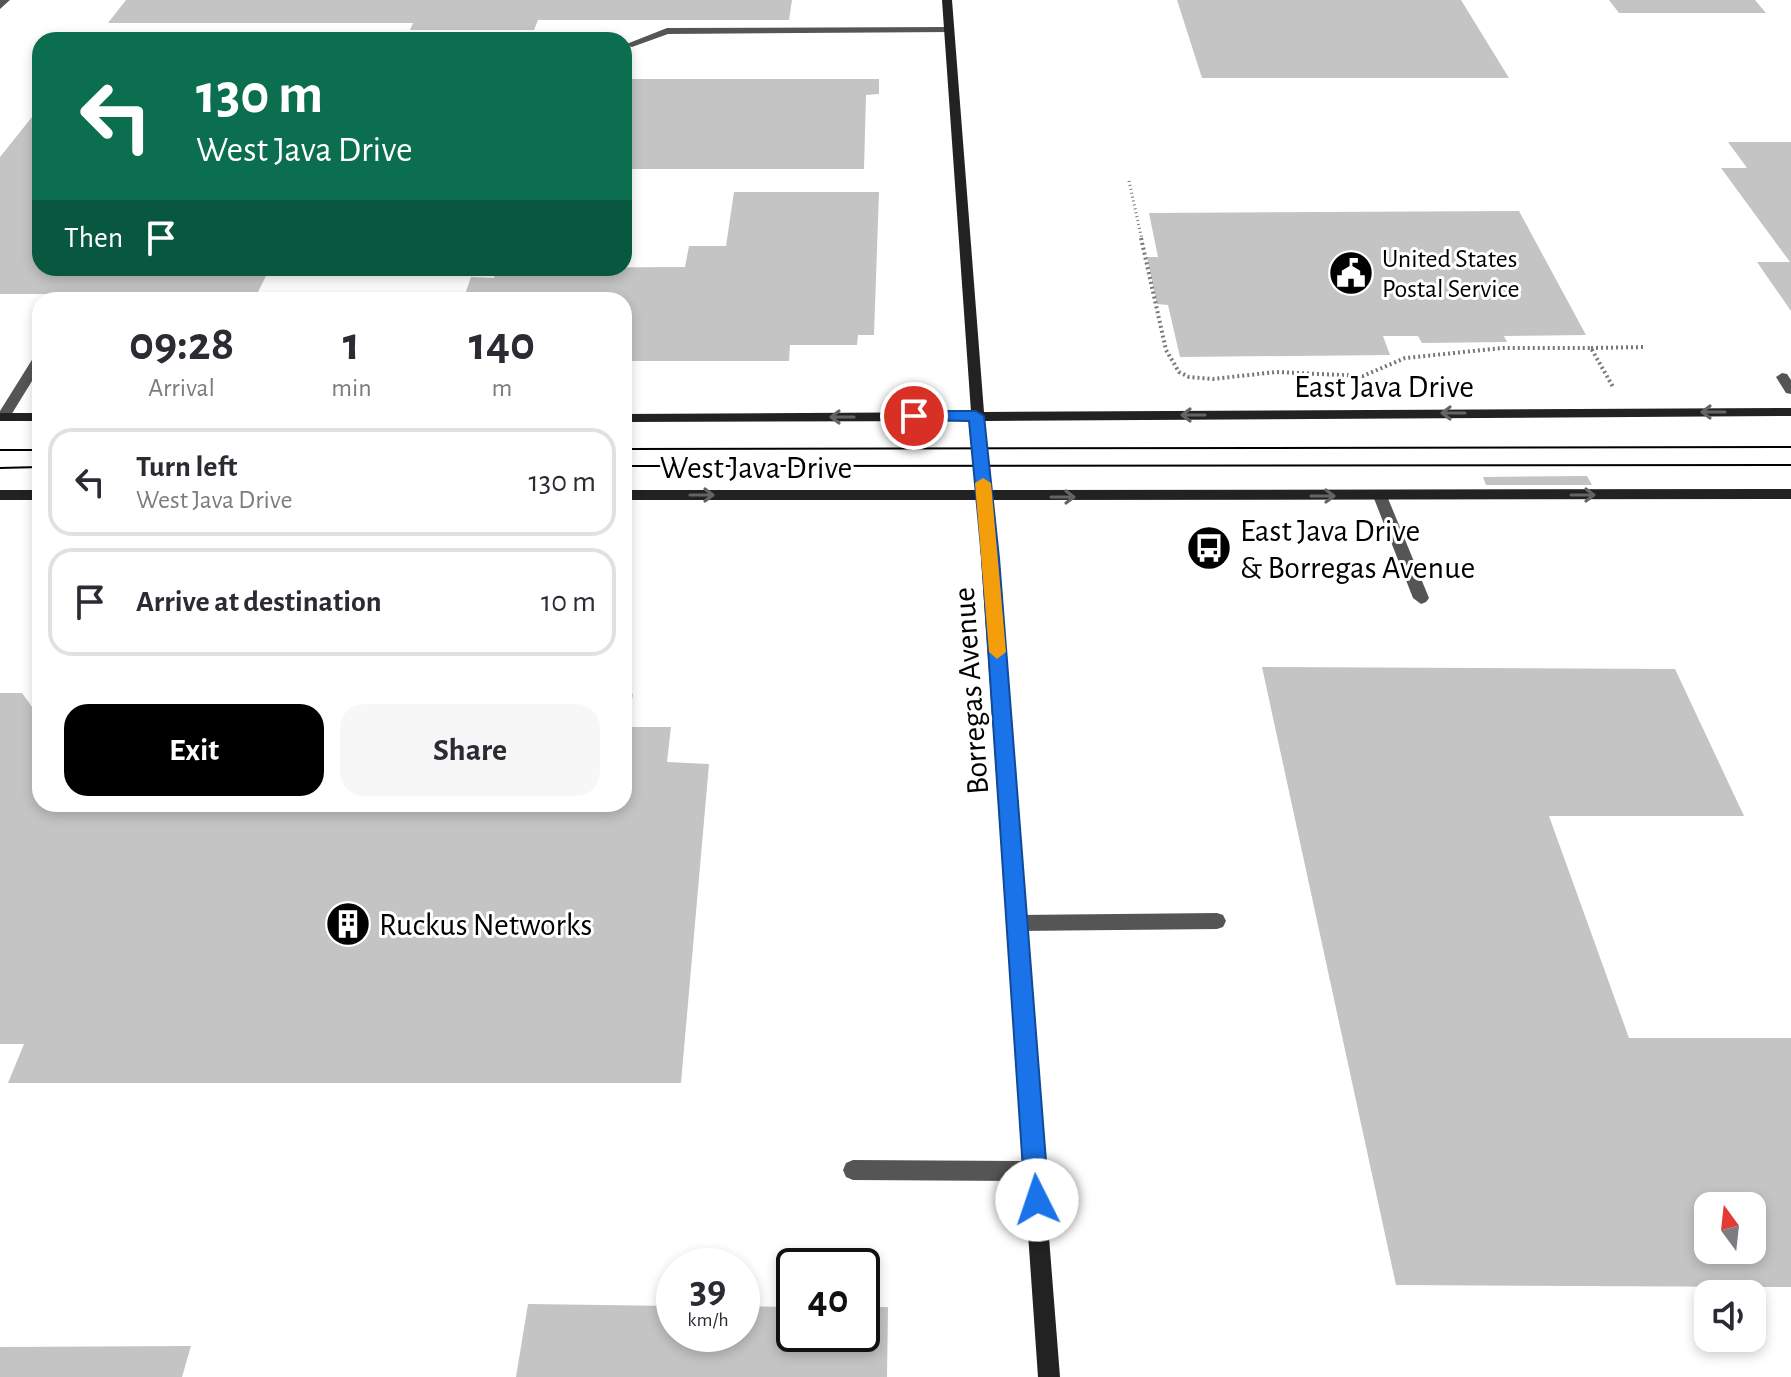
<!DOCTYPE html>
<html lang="en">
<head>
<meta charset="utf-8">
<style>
  body { margin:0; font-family:"Alegreya Sans",sans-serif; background:#f7f7f7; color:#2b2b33; height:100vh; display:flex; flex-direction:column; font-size:30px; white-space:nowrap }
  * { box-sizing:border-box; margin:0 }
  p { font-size:26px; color:#7c7c81 }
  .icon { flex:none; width:44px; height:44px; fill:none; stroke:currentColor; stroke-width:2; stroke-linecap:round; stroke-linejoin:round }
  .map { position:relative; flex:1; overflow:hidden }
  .side { position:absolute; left:32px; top:292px; width:600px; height:520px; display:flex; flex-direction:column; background:#fff; border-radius:24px; box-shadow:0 4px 12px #0003 }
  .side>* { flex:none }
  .hud { position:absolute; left:32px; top:32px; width:600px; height:244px; border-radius:24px; box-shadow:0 4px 12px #0003; background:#0b6e4f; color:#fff; overflow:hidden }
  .needle { width:52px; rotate:345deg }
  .tools { position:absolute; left:1694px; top:1192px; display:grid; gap:16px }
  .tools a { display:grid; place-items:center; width:72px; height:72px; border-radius:16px; background:#fff; box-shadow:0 4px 12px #0003; font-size:40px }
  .speed { position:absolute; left:656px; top:1248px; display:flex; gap:16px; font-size:40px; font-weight:700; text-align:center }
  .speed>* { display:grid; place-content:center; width:104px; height:104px; border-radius:50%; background:#fff; box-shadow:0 4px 12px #0003; line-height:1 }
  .speed small { font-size:20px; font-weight:400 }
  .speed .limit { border:4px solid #111; border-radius:12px; background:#fff; color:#111 }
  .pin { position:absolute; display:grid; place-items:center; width:68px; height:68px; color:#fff; margin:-34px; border:4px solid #fff; border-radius:50%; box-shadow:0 2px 8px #0007 }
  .me { position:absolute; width:88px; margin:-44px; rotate:356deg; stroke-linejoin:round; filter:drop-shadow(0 0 6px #0008) }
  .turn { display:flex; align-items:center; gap:28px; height:168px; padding:0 32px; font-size:36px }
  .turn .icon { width:104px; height:104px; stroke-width:2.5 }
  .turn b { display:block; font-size:56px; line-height:68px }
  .then { display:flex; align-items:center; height:76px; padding:0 32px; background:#0003; gap:16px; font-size:30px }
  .eta { display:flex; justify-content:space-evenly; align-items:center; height:136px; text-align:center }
  .eta b { font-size:48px; font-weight:700; line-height:56px }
  .button { display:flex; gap:16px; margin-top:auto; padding:16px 32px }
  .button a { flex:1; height:92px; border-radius:24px; background:#000; color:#fff; font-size:32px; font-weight:700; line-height:92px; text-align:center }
  .button a+a { background:#f7f7f7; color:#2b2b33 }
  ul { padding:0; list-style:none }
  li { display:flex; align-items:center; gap:24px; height:108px; margin:0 16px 12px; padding:0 16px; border:4px solid #e1e1e2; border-radius:24px }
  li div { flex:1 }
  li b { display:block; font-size:30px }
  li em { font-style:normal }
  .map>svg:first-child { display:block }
</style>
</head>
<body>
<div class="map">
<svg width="1791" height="1377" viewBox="0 0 1791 1377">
  <rect width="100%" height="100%" fill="#fff"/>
  <g fill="#c4c4c4" fill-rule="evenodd">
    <path d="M126 0H792L789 20H538L534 30H410L413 23H108Z"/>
    <path d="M1177 0H1461L1509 78H1202Z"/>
    <path d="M1609 0H1755L1766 13H1619Z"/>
    <path d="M629 79H879V94L866 95 864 169H624V96Z"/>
    <path d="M36 112H40V268H270L257 294H0V157Z"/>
    <path d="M1728 142H1791V311L1757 262H1790L1721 168H1747Z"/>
    <path d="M734 192H879L874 335H858L857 345H790L789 361H624V300H463L471 277 494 278 497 268 685 267 689 246H726Z"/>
    <path d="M1519 211 1586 335 1504 336 1507 342 1422 343 1418 336H1383L1390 355 1180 357 1168 305 1157 304 1147 257H1158L1149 213Z"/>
    <path d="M1587 476 1592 485H1486L1483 477Z"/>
    <path d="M1262 667 1675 669 1744 816H1549L1629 1038H1791V1287L1396 1285ZM1708 1206H1752V1250H1708Z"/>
    <path d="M0 693H22L40 718V804H624V694H633L627 727H671L667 762 709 764 681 1083H8L24 1044H0Z"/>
    <path d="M528 1304 674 1306V1334H742V1306L794 1307V1334H862V1307H888L887 1377H516Z"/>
    <path d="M191 1346 182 1377H0V1347Z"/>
  </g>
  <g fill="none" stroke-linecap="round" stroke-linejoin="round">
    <path stroke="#777" stroke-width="3" stroke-dasharray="1 3" stroke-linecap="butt" d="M1129 181 1142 240"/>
    <g stroke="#777" stroke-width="4" stroke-dasharray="2 3" stroke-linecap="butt">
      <path d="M1141 238 1166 350 1179 372 1189 377 1213 379 1276 372 1363 376 1405 358 1503 348H1591L1613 387"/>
      <path d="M1591 348 1646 347"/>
    </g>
    <g fill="#555" fill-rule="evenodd">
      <path d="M0 0H10L0 9Z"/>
      <path d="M949 27 954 30 952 32 668 34 632 47 624 45 667 28Z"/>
      <path d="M40 354V368L8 420 0 421V411L35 355Z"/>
      <path d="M1782 373 1787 374 1791 380V394L1786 393 1776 377Z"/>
      <path d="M1380 491 1387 496 1429 598 1426 602 1421 604 1413 598 1373 496Z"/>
      <path d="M1217 913 1223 915 1226 921 1223 927 1217 929 1017 931 1011 929 1008 923 1011 917 1017 915Z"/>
      <path d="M853 1160 1035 1161 1042 1164 1045 1171 1042 1178 1035 1181 853 1180 846 1177 843 1170 846 1163Z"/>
    </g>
    <g fill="#222" fill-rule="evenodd">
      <path d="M942 0H952L984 412 1791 408V416L985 421 990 490 1791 489V499L991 500 1060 1377H1038L977 500H624V490H976L971 421 624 422V414L971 412Z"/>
      <rect x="0" y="413" width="40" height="8"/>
      <rect x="0" y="490" width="40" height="10"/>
    </g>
    <g stroke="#000" stroke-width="2">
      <path d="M624 449 1791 447"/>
      <path d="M0 450H40"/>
      <path d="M624 466 1791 465"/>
      <path d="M0 468 40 467"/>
    </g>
  </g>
  <defs><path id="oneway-shaft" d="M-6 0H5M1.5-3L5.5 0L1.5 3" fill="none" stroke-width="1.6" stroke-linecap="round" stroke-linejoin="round" transform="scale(2)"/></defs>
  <g stroke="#646464">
    <use href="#oneway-shaft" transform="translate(1713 412) rotate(180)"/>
    <use href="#oneway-shaft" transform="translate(1453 413) rotate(180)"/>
    <use href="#oneway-shaft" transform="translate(1193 415) rotate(180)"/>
    <use href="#oneway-shaft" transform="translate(842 417) rotate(180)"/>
    <use href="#oneway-shaft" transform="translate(702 495)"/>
    <use href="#oneway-shaft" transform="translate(1583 495)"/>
    <use href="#oneway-shaft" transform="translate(1323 496)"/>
    <use href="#oneway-shaft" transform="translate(1063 497)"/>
  </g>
  <path fill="#1a73e8" stroke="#114b97" stroke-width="2" d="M914 411H976L984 416 999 558 1049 1200 1046 1209 1037 1212 1029 1209 1025 1200 982 558 969 421 909 420 906 416Z"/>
  <path fill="#f59e0b" d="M983 478 991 483 1006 652 997 659 989 652 975 483Z"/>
  <defs>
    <g id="civic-disc" transform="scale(2.3)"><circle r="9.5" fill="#000" stroke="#fff"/><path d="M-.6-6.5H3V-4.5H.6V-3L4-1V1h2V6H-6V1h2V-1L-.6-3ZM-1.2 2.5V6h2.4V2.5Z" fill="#fff"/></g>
    <g id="bus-disc" transform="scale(2.3)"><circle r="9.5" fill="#000" stroke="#fff"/><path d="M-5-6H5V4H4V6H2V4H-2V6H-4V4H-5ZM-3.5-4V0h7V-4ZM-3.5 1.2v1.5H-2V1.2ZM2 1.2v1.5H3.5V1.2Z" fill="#fff"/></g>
    <g id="building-disc" transform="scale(2.3)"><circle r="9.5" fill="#000" stroke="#fff"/><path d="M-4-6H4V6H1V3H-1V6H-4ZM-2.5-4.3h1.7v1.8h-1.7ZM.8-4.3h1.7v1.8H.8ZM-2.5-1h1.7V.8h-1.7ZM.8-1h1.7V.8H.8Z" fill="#fff"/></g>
  </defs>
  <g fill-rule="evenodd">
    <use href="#civic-disc" x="1351" y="273"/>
    <use href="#bus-disc" x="1209" y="548"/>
    <use href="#building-disc" x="348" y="924"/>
  </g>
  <g text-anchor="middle" stroke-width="6" stroke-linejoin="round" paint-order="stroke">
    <g font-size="26" fill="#000" stroke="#fff" text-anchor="start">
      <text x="1382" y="267">United States<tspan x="1382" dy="30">Postal Service</tspan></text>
    </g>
    <g font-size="32" fill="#000" stroke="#fff">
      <text x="1384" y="397">East Java Drive</text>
      <text x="756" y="478">West Java Drive</text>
      <text transform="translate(970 691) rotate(-94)" y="11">Borregas Avenue</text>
    </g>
    <g font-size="32" fill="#000" stroke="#fff" text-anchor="start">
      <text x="1240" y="541">East Java Drive<tspan x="1240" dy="37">&amp; Borregas Avenue</tspan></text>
      <text x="379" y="935">Ruckus Networks</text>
    </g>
  </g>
</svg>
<div class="tools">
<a><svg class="needle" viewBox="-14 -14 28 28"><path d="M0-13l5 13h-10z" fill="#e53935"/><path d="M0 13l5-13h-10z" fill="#7c7c81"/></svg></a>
<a><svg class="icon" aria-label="sound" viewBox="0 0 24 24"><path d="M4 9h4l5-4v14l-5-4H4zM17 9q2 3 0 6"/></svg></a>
</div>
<div class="speed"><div>39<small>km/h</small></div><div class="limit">40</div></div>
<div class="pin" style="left:914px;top:416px;background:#d93025"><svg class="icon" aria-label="arrive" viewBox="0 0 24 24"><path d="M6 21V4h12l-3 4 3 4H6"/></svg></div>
<svg class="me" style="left:1037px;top:1200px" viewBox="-20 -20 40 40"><circle r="19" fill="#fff"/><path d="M0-13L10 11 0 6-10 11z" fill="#1a73e8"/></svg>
<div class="hud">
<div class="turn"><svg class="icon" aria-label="left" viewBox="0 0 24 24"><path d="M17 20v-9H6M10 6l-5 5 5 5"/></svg><div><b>130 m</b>West Java Drive</div></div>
<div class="then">Then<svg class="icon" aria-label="arrive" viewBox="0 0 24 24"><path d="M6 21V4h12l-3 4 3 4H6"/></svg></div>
</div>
<section class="side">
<div class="eta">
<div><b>09:28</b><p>Arrival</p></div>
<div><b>1</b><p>min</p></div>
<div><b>140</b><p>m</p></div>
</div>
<ul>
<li><svg class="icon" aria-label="left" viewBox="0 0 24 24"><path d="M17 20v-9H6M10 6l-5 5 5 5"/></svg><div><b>Turn left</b><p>West Java Drive</p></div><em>130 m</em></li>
<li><svg class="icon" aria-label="arrive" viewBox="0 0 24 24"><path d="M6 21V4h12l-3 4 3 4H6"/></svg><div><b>Arrive at destination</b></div><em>10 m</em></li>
</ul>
<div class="button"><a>Exit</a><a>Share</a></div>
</section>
</div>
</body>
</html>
